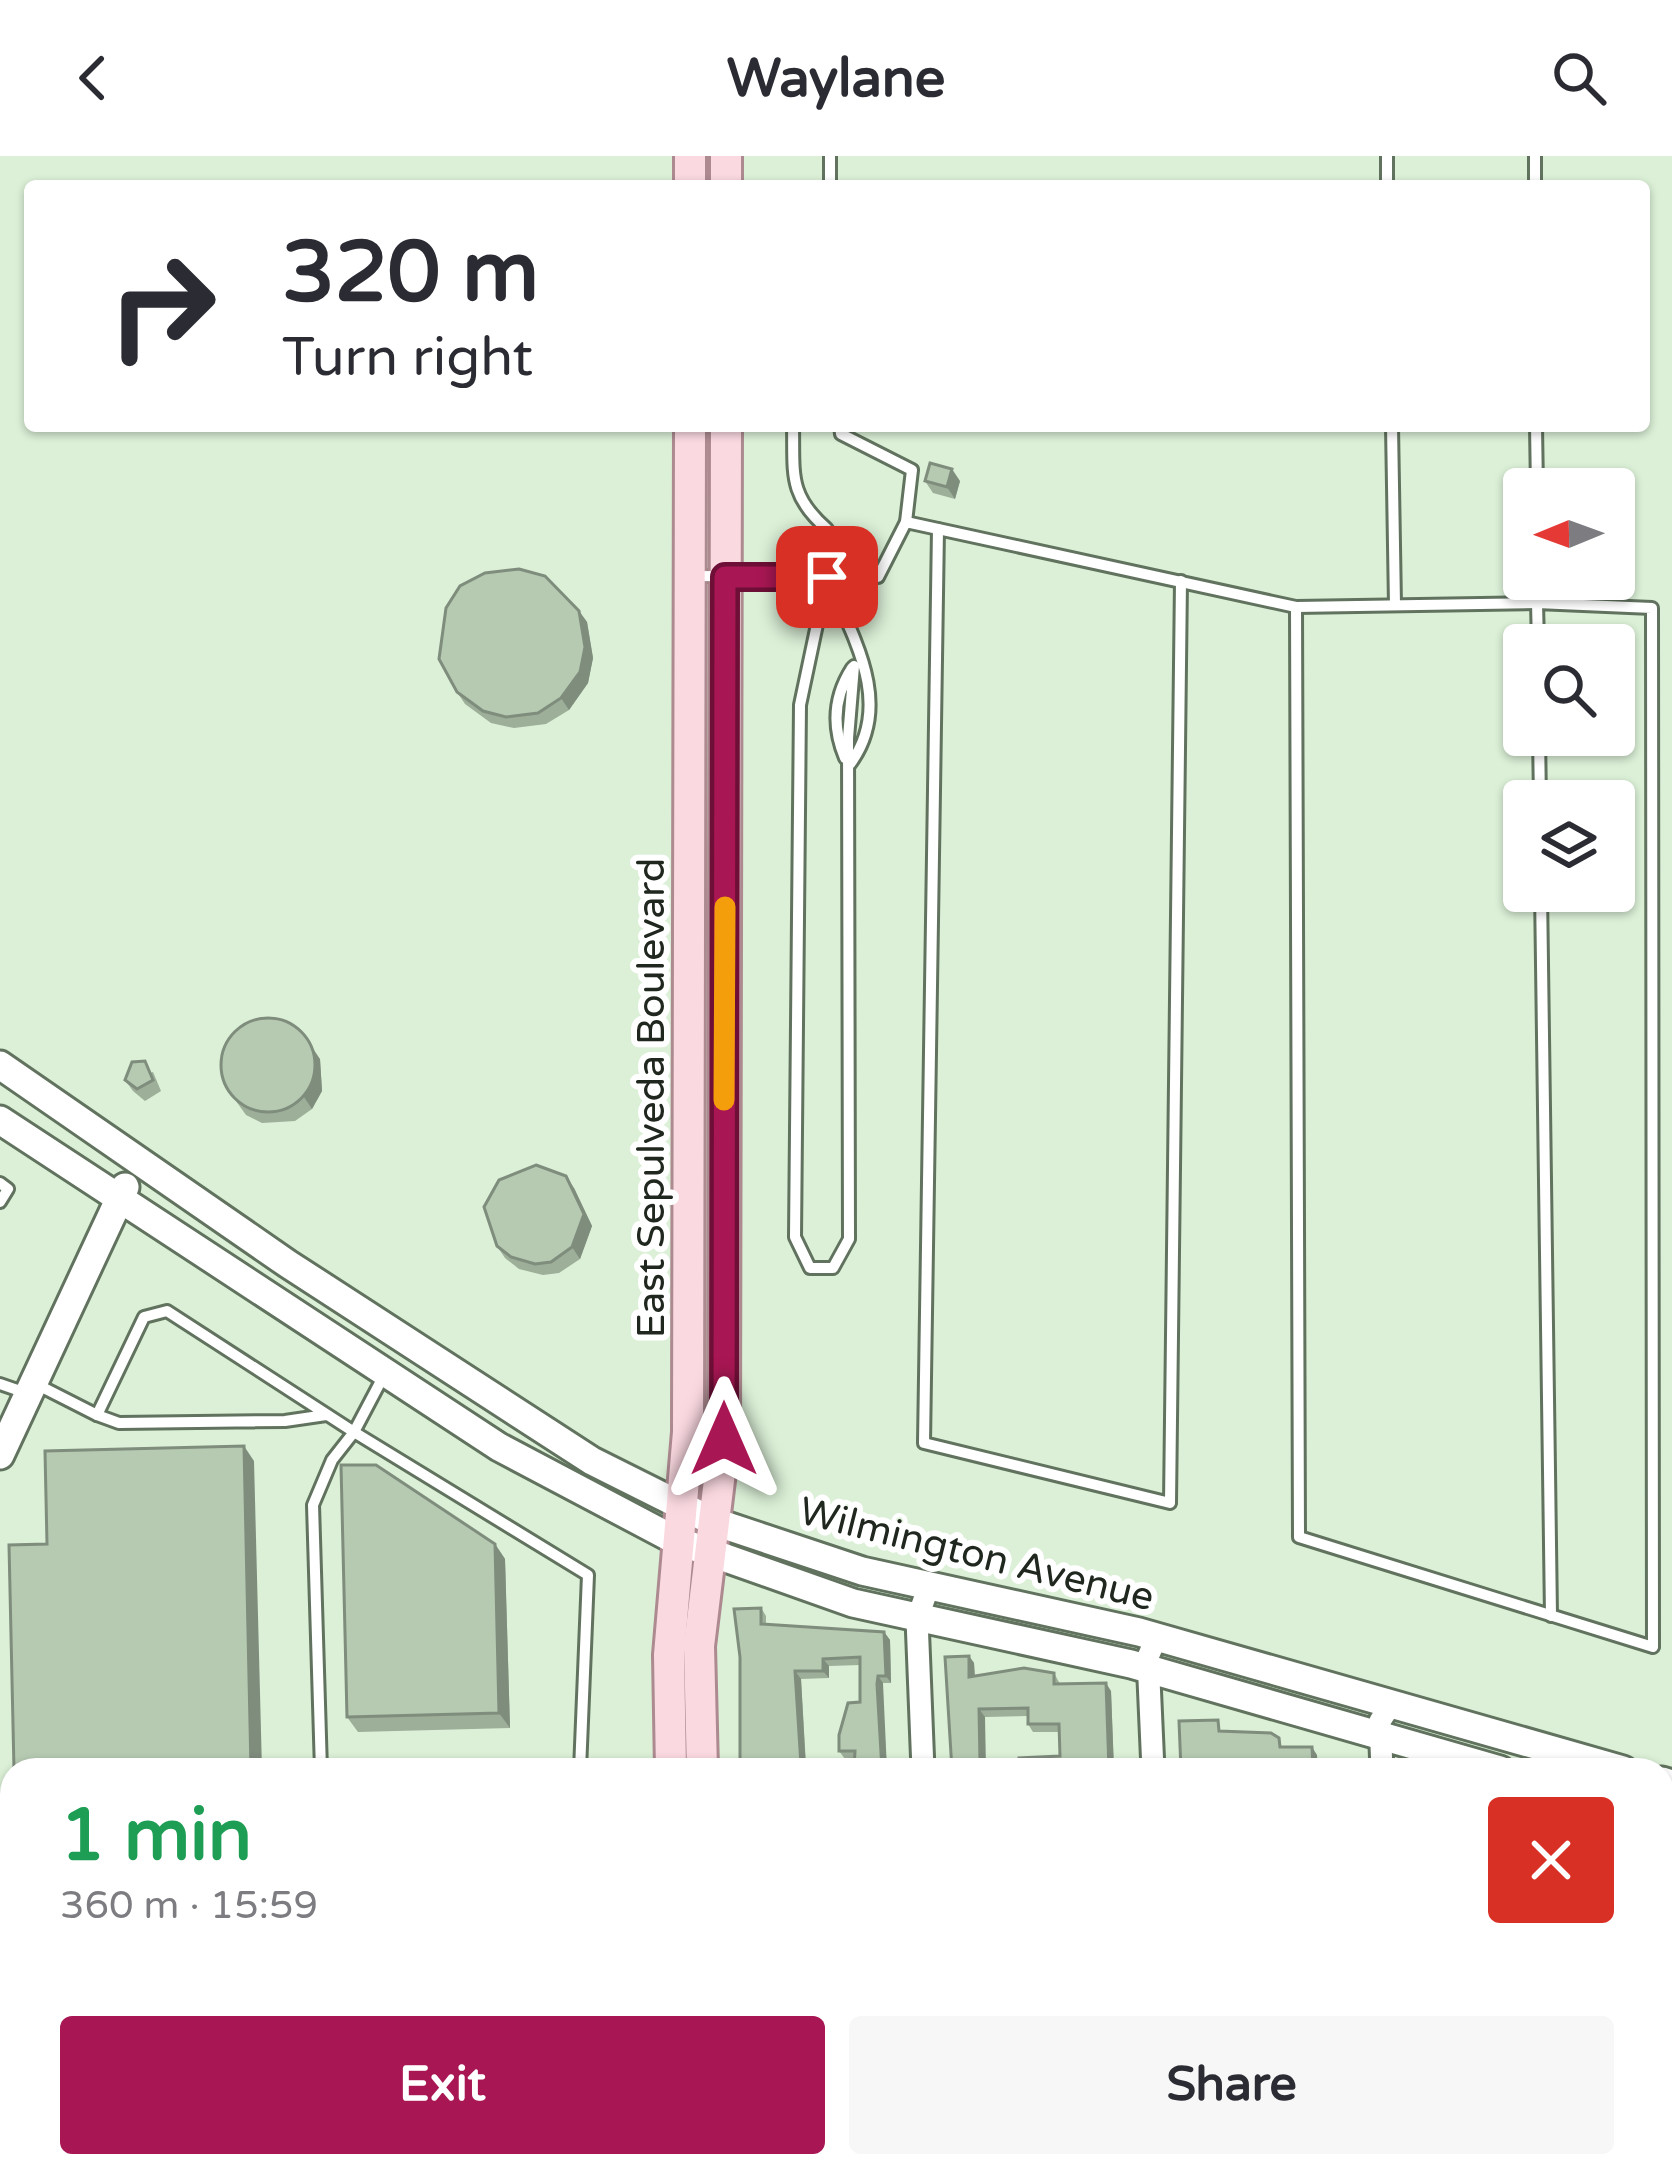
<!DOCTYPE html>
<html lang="en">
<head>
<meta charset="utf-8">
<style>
  body { margin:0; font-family:"Varela Round",sans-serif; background:#f7f7f7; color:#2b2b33; height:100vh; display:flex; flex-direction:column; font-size:45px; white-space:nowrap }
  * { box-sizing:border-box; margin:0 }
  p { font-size:39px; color:#7c7c81 }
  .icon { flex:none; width:66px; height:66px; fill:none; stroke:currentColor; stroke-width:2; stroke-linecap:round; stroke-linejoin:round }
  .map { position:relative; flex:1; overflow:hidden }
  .sheet { position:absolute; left:0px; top:1602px; width:1674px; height:420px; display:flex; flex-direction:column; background:#fff; border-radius:36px 36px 0 0; box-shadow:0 3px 9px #0004 }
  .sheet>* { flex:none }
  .hud { position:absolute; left:24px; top:24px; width:1626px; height:252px; border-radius:12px; box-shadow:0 3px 9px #0004; background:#fff; color:#2b2b33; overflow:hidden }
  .needle { width:78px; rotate:269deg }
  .tools { position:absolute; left:1503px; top:312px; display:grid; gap:24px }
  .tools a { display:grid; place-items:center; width:132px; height:132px; border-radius:12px; background:#fff; box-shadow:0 3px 9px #0004; font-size:60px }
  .pin { position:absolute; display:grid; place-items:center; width:102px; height:102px; color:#fff; margin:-51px; border-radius:24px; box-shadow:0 6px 18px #0006 }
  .me { position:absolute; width:132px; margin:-66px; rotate:0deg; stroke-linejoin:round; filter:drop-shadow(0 0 9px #0008) }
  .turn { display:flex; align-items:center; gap:42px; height:252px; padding:0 60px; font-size:54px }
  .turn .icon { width:156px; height:156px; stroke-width:2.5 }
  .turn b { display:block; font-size:84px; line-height:102px }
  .round { display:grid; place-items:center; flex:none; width:126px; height:126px; border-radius:12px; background:#f7f7f7 }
  .headline { display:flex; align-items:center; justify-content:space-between; height:204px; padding:0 60px }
  h1 { font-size:72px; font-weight:800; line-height:90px; color:#1e9e55 }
  .cta { display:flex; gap:24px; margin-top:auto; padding:24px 60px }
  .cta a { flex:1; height:138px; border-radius:12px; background:#a81753; color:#fff; font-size:48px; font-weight:800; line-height:138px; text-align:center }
  .cta a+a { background:#f7f7f7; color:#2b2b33 }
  header { display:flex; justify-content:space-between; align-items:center; height:156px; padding:0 60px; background:#fff; font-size:54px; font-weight:800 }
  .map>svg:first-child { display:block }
</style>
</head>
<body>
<header><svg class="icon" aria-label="back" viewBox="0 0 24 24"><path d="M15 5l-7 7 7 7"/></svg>Waylane<svg class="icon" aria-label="search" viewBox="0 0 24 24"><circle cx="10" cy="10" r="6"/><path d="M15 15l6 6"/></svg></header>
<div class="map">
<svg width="1672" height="2022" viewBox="0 0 1672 2022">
  <rect width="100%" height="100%" fill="#dbf0d7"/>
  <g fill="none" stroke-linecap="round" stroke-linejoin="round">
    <g stroke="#61735e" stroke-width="16">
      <g id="lane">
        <path d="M830 0V30"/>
        <path d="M1387 0V30"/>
        <path d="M1535 0V30"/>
        <path d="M793 270C794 318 788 339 827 373V421L800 549 795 1081 810 1112H833L849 1083 848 582 854 510"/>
        <path d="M840 270 841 278 912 314 906 366"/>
        <path d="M1392 270 1395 449"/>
        <path d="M1536 270 1537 333"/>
        <path d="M938 373 924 1287 1170 1347 1181 425"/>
        <path d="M694 420 878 421 906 366 1296 451 1299 1381 1653 1491 1652 452 1537 447 1538 489"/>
        <path d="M828 424C854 482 894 549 850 608"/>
        <path d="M1296 451 1537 447V423"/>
        <path d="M1539 579 1540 645"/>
        <path d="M845 602C832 571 834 540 852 512"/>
        <path d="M1541 735 1551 1460"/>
        <path d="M0 1027 8 1033 0 1046"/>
        <path d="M383 1221 354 1276 588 1419 580 1614"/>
        <path d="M0 1228 26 1237"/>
        <path d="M36 1228 97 1259"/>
        <path d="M321 1614 313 1349 332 1304 354 1276 167 1155 144 1161 97 1259 119 1267 285 1265 326 1259"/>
        <path d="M0 1824 12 1823"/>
        <path d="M0 1991H12"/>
      </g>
    </g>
    <g stroke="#61735e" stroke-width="27">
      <g id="street">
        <path d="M923 1614 917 1463 929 1430"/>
        <path d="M1153 1614 1148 1501 1156 1482"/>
        <path d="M1382 1614 1380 1565 1392 1547"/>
        <path d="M308 2010V2022"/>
        <path d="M940 2010V2022"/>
        <path d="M1171 2010 1172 2022"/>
        <path d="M1400 2010 1401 2022"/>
      </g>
    </g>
    <g stroke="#61735e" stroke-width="33">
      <g id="secondary">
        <path d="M0 909 288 1108 592 1305 712 1365 862 1415 1139 1476 1623 1614"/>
        <path d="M0 964 499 1291 675 1384 853 1447 1131 1508 1500 1614"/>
        <path d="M0 1299 125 1031"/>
        <path d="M1662 1625 1672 1628"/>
        <path d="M1662 1660 1672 1662"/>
      </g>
    </g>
    <g stroke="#ac8a90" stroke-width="36">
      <g id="primary">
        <path d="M690 30V0"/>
        <path d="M726 30V0"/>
        <path d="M671 1614 669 1499 688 1276 690 270"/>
        <path d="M702 1614 699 1490 724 1283 726 270"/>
        <path d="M687 2010 688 2022"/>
        <path d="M720 2010V2022"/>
      </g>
    </g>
    <use href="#lane" stroke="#fff" stroke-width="10"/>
    <use href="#street" stroke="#fff" stroke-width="21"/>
    <use href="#secondary" stroke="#fff" stroke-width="27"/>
    <use href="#primary" stroke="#fbd9e1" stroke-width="30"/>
  </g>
  <g fill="#9dae99" fill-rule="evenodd">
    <path d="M925 325H960L955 343 933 337Z"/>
    <path d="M579 455 587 466 593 502 588 527 569 554 546 568 514 572 491 567 465 548 457 536Z"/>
    <path d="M320 903 322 935 312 953 295 965 262 967 246 959 223 927Z"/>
    <path d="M153 916 161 935 145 945 133 935 125 924Z"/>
    <path d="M574 1032 592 1070 580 1103 559 1117 543 1119 519 1113 505 1102 497 1090Z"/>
    <path d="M495 1388 505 1403 510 1572 358 1576 347 1561Z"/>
    <path d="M761 1452 766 1460V1468L884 1476 890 1484 891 1527H883L882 1536 887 1614H854L855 1603H845L839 1595 860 1546V1509L829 1510V1522L801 1523 806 1609 740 1614V1501Z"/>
    <path d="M969 1500 974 1507 975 1520 1054 1517 1060 1528 1111 1535 1114 1614H952ZM1028 1560V1568L1033 1576H1059L1060 1600 1019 1608 985 1606V1561Z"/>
    <path d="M1662 1685 1672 1688V1796L1662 1797Z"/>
    <path d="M1672 1939V1980H1662V1944Z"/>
  </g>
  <g fill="#7f8d7d">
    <path d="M952 313 960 325 955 343 947 331Z"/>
    <path d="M579 455 587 466 593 502 588 527 569 554 561 542Z"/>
    <path d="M299 872 320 903 322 935 312 953 304 941Z"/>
    <path d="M566 1020 574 1032 592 1070 580 1103 572 1091Z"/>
    <path d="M244 1290 254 1305 262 1614H251Z"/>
    <path d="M495 1388 505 1403 510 1572 499 1557Z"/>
    <path d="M884 1476 890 1484 891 1527 886 1520Z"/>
    <path d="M969 1500 974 1507 975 1529 969 1521Z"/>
    <path d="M823 1503 829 1510V1522L823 1515Z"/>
    <path d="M795 1515 801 1523 806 1614 801 1609Z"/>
    <path d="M878 1520 883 1527 887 1614H882Z"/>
    <path d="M1106 1527 1111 1535 1114 1614H1109Z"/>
    <path d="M979 1553 985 1561 986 1613 980 1606Z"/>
    <path d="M1312 1591 1317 1599 1318 1614H1313Z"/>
    <path d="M900 2010H905L906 2022H901Z"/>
    <rect x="1131" y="2010" width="5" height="12"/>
    <rect x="1360" y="2010" width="5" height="12"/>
  </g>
  <g fill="#b6cab2" stroke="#7f8d7d" stroke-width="3" fill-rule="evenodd">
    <path d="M930 307 952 313 947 331 925 325Z"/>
    <path d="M519 413 545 420 579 455 585 491 580 516 561 542 538 557 506 561 483 555 457 536 439 503 446 452 460 430 485 417Z"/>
    <circle cx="268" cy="909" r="47"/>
    <path d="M145 905 153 924 137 933 125 924 132 906Z"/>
    <path d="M536 1009 566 1020 584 1058 572 1091 551 1106 535 1108 511 1101 497 1090 484 1051 499 1024Z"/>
    <path d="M244 1290 251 1614H14L9 1389 47 1388 45 1295Z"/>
    <path d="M341 1309H376L495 1388 499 1557 347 1561Z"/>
    <path d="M761 1452V1468L884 1476 886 1520H878L877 1528 882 1614H854L855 1595H839V1579L848 1547 860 1546V1501L823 1503V1515H795L801 1609H821V1614H740V1501L734 1453Z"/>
    <path d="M969 1500V1521L1024 1512 1054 1517V1528L1106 1527 1109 1614H952L945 1501ZM1028 1552V1568H1059L1060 1600 1019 1602V1608L980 1606 979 1553Z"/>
    <path d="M1218 1564 1219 1575 1271 1577 1279 1582 1280 1591H1312L1313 1614H1181L1179 1565Z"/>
    <path d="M1662 1685 1672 1688V1785H1662Z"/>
    <path d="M1672 1939V1972H1662V1944Z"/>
    <path d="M766 2010H803L804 2022H766Z"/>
    <path d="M873 2010H900L901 2022H861H872Z"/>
    <path d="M970 2010H1021L1024 2021 1051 2020 1050 2010H1131V2022H970Z"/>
    <path d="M1199 2010H1360V2022H1200Z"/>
  </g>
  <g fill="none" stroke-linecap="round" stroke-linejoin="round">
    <g stroke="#6d0f36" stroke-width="30">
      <path id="route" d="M724 1283 725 421H827"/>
    </g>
    <use href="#route" stroke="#a81753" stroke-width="21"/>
    <path stroke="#f59e0b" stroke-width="21" d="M724 944 725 751"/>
  </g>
  <g text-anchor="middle" stroke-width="12" stroke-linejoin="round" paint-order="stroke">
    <g font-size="39" fill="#20271e" stroke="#fff">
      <text transform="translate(650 942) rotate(-90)" y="14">East Sepulveda Boulevard</text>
      <text transform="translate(977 1397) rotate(14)" y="14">Wilmington Avenue</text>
    </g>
  </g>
</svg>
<div class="tools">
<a><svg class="needle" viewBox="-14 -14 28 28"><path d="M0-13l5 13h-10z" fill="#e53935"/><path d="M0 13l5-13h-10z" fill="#7c7c81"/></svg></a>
<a><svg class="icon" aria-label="search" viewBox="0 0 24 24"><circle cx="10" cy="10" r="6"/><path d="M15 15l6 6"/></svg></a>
<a><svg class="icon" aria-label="layers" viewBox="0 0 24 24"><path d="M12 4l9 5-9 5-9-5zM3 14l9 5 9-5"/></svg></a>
</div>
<div class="pin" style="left:827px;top:421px;background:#d93025"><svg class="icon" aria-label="arrive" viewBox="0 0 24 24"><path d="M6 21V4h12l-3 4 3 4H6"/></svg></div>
<svg class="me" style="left:724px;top:1283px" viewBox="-20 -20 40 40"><path d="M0-17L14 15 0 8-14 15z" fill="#a81753" stroke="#fff" stroke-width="4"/></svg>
<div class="hud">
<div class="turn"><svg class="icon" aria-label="right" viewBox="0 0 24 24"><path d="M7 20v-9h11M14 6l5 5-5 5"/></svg><div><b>320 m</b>Turn right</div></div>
</div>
<section class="sheet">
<div class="headline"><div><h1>1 min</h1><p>360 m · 15:59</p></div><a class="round" style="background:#d93025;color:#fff"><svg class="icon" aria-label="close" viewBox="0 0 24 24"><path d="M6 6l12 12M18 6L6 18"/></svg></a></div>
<div class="cta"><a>Exit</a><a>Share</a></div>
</section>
</div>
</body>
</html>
